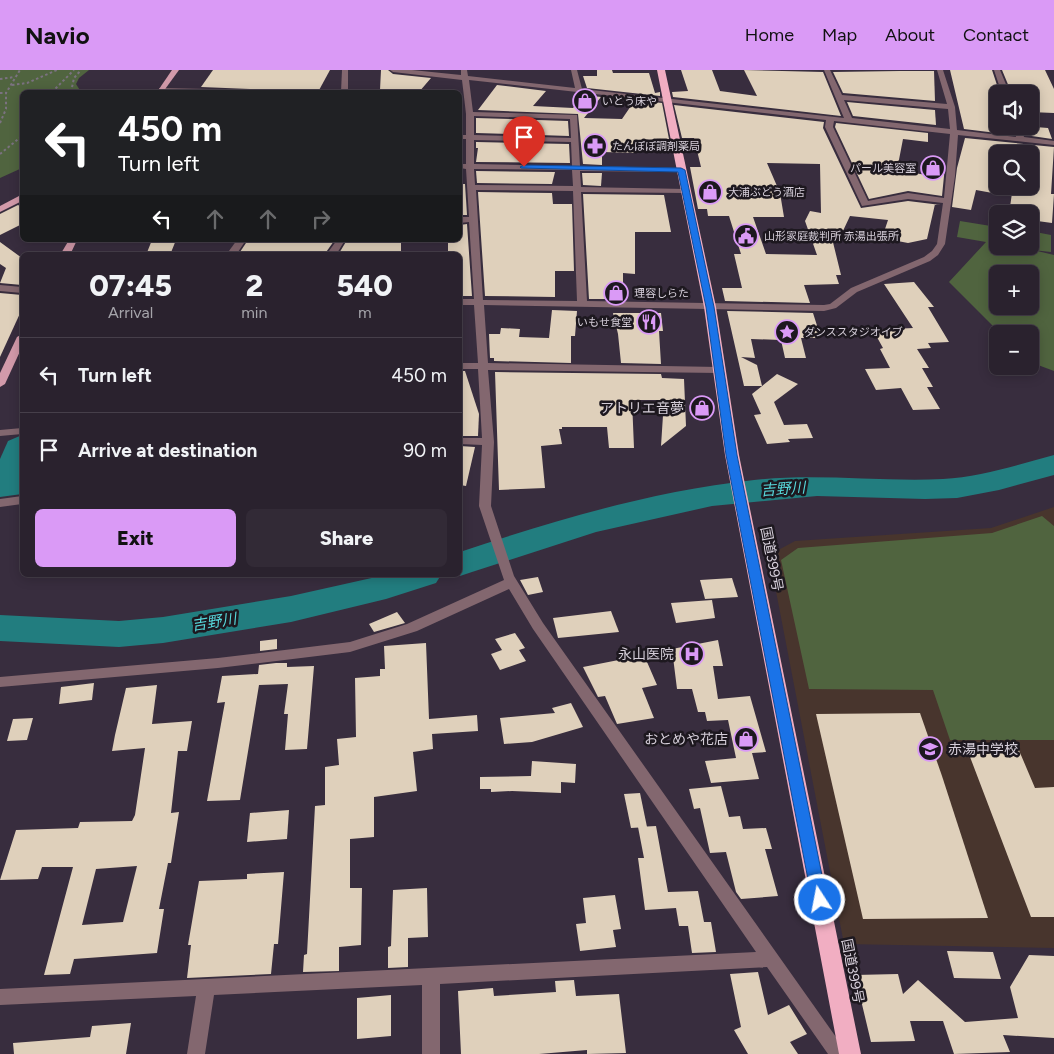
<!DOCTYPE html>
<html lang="en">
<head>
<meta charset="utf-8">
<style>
  body { margin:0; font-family:Figtree,"Noto Sans JP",sans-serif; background:#322a36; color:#f1f3f6; height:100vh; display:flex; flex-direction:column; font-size:19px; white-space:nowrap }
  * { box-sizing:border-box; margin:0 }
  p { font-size:16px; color:#a5a4aa }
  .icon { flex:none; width:28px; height:28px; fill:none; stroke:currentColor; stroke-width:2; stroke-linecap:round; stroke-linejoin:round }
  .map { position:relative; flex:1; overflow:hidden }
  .drawer { position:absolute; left:20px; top:182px; width:442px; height:325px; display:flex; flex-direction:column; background:#2a222e; border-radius:8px; box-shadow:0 2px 12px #0003,0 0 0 1px #463f4a }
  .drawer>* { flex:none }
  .hud { position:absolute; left:20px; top:20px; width:442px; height:152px; border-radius:8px; box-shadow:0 2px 12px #0003,0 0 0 1px #463f4a; background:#202124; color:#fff; overflow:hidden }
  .controls { position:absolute; left:989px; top:15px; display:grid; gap:10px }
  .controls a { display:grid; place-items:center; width:50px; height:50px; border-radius:8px; background:#2a222e; box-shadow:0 2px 12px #0003,0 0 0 1px #463f4a; font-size:25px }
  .pin { position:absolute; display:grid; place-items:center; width:42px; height:42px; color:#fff; margin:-51px -21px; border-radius:50% 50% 50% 0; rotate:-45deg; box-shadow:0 0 5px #0007 }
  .pin .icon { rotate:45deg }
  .me { position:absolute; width:55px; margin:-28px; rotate:349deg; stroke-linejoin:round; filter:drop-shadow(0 0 4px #0008) }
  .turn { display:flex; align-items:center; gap:18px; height:105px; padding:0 15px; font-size:22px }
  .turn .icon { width:65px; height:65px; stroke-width:2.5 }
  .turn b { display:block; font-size:35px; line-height:42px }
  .lanes { display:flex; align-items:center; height:48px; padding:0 15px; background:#0003; justify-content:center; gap:25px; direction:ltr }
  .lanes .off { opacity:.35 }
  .eta { display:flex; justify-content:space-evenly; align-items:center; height:85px; text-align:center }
  .eta b { font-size:30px; font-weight:800; line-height:35px }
  .button { display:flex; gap:10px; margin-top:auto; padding:10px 15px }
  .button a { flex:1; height:58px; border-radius:8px; background:#da9af6; color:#111; font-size:20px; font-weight:800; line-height:58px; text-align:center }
  .button a+a { background:#322a36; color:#f1f3f6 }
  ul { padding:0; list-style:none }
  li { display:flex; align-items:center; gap:15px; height:75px; padding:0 15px; border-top:1px solid #463f4a }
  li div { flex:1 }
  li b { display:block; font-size:19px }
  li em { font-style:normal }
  header { display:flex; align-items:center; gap:30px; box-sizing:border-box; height:70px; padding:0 25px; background:#da9af6; color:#111 }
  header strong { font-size:24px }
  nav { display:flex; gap:28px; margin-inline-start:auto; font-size:18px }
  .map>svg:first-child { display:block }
</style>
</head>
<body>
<header>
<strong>Navio</strong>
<nav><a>Home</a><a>Map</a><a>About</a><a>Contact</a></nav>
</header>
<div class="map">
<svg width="1054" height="984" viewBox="0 0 1054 984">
  <rect width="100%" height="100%" fill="#382d3e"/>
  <path fill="#48352d" d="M1054 437V878L844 874 769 485 795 471 991 458Z"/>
  <g fill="#50643f" fill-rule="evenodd">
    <path d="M0 0H89L79 8 76 14 81 22H22V98L0 108Z"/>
    <path d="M960 151 997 157 998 176H1030V161L1051 165V182L1033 180 1054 185V301L1030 292V264H1001L949 212 986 172 957 167ZM998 204H1030V236H998Z"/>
    <path d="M1042 446 1054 456V670H950L933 620 809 619 781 490 798 478 992 463Z"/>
  </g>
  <path fill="#227d7f" d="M22 365V424L0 427V389L8 371Z"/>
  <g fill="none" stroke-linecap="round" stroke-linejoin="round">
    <g fill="#227d7f" fill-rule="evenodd">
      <path d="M1054 385V405L999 420 957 428 925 429 817 426 712 436 596 462 472 502 460 506 458 505H460V482C556 450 653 421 754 410 817 403 880 412 943 409 981 407 1017 395 1054 385Z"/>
      <path d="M385 505H441L436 513 386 529 291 552 163 573 119 577 0 571V545L119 551 163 547 291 526Z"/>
    </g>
  </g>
  <g fill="#dfd0bb" fill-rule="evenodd">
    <path d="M213 0H330L318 22 201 17Z"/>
    <path d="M381 0H388L393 4 431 8 419 22 380 20Z"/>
    <path d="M597 0H612L613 3H649L655 23 660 22V26L587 18 583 6H597Z"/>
    <path d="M681 0H712L720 21 757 26 744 0 823 2 841 46 673 27 672 22 688 21Z"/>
    <path d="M950 0H992L1000 24H994L998 36V56H1011L1013 65 964 59Z"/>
    <path d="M1002 0H1045L1054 19V43L1030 42V24H1012Z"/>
    <path d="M900 1H934L935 31 843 23 833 2Z"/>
    <path d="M497 15 546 21 533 36 573 38 584 25 601 27 584 48 622 49 635 30 662 33 669 69 639 70V83L602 82V95L583 94 578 44 478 40Z"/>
    <path d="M847 32 935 40 936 55 853 46Z"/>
    <path d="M674 35 824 52 823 58 861 138 908 131 941 135 935 134 927 169 908 173 882 168 888 150 850 146 842 163 830 160 841 205H836L839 214 804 215 810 233 725 231 722 218H742L734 184H741L729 146H708L707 139H698L690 97H701L694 68H682ZM767 93 820 94 821 143 810 141 805 151 817 185 766 184 753 147H784L780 123Z"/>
    <path d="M476 48 568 51 569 66 476 63Z"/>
    <path d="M836 53 928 63V72L903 69 897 100 926 105 928 94 945 96 942 126 908 121 869 129 835 57Z"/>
    <path d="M1023 56 1048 58 1052 69 1025 65Z"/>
    <path d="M965 68 1054 77 1051 124H1054L1052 153 1030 150V144H1009L1013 116H1030V84H998V124L976 120 971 140 952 137 957 98Z"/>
    <path d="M476 72 569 74 570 93 476 92 478 78H476Z"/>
    <path d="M476 101 555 102 552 114 477 113Z"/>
    <path d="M582 103H602L601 116 583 115Z"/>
    <path d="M460 114H465L467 145H460Z"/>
    <path d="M478 122 552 123 553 134H572L574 201H555V227L485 226Z"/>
    <path d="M583 124 664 125 671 162H635V204L623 203V229H589Z"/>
    <path d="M18 135 22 137V154L0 165V144Z"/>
    <path d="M467 154 472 226H460V185H448V170H460V155Z"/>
    <path d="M152 170H176L170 185H146Z"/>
    <path d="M248 170H326L334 171 324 185H238Z"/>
    <path d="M347 170H401V185H338Z"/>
    <path d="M0 172 22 188V215L0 213 6 198 0 194Z"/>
    <path d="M914 212 934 237H928L949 272 928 273 931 278 917 279 929 298H922L933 317H927L940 339 913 340 901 318 876 320 865 299 890 298 880 279 883 278 873 260 913 258 884 214Z"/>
    <path d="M0 223 22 225V239L0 287Z"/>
    <path d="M552 240 577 241 575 266H571V293L494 291V288H490L489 264H500L501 258 520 259 519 267 549 268Z"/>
    <path d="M727 241 813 243 820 265H815L816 268H801L806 288H785L781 270 751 269 755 288 741 287 757 295 762 316H744Z"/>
    <path d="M613 243H661L663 261H659L661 294 621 293 618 264Z"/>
    <path d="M460 301H465L479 344 478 366H460Z"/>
    <path d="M495 302 661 304 662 308 684 309 686 356 661 376 664 330H632L634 378H609L607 357H562V359H559L562 374 541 376 545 418 499 420Z"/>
    <path d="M777 304 798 314 774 332 784 355 807 354 813 368 788 369 790 372 767 374 754 345 761 344 752 324Z"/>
    <path d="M460 376 475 377 466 416 460 415Z"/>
    <path d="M538 507 543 522 528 525 520 510Z"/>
    <path d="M732 508 738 527 705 529 700 510Z"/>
    <path d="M712 530 715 548 676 553 671 533Z"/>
    <path d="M611 541 619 562 558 568 553 548Z"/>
    <path d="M397 542 405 553 374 562 369 554Z"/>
    <path d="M515 563 525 578 519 580 526 591 500 600 491 584 502 580 495 569Z"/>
    <path d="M277 569V579L260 581V571Z"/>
    <path d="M718 570 723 596H713L718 629 750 626 766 682 752 683 759 709 711 713 705 691 736 688 728 650 707 651 705 642H698L692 619H677L672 579Z"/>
    <path d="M426 573 429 649 477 645 478 661 432 664 433 679 413 682 417 721 374 727V767L350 769V818H362L361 875 339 877V901L303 902 304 885 307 884 315 736 325 735V697L339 695 337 669 356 667 355 608 380 606V599H385L384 576Z"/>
    <path d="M644 585 657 615 642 618 654 648 617 654 605 626 598 627 583 597Z"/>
    <path d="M276 593H287V597L314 596 307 679 285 680 288 644H284L288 614 259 615 240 730 207 731 225 632 217 633 222 606 258 604 259 595Z"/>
    <path d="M94 613 92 630 59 634 61 617Z"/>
    <path d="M157 615 152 654 192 651 187 681H178L171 743 179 742 171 793H168L159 839H164L157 883 74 889 70 904 44 905 73 797H42L38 809 0 810 16 760 78 758 80 752 132 751 135 745 145 678 112 681 115 665 126 618ZM137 796 123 852 82 855 96 799Z"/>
    <path d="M571 633 583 657 532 672 504 674 500 648 555 643 552 638Z"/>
    <path d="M920 643 942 706 988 848 863 849 816 644Z"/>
    <path d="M33 648 27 670 7 671 13 649Z"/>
    <path d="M1018 678 1035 718 1054 717V847H1031L967 679Z"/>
    <path d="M532 691 576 694 575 713 561 712V723L512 721 491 722V719H480V707L531 706Z"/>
    <path d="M721 716 729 747 740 746 743 759 766 758 772 779H765L778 826 741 829 736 822 726 782 710 783 700 738 694 739 689 719Z"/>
    <path d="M640 723 647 757 631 758 624 724Z"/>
    <path d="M289 740 287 769 247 772 250 743Z"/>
    <path d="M656 756 668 822 698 821 704 852H711L716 882 692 883 688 856H679L676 838 645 840 638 788H644L638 757Z"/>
    <path d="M284 802 278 874H274L271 904 187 908 191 875H188L199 811 247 809V804Z"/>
    <path d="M427 818 428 867 408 868V897L388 898V877L391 876 393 820Z"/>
    <path d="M615 825 621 859 613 860 616 877 580 881 576 854 586 853 583 828Z"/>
    <path d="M947 881 993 882 1001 909 954 908Z"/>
    <path d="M1029 885 1054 886V968L1003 965 1010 982 954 984 943 951H910L915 971 871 972 855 905 898 904 903 924 918 910 965 952 1018 948 1010 917Z"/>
    <path d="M758 902 768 945 789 935 807 964 790 972 798 984H748L734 960 741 957 730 904Z"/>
    <path d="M574 910 576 926 619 924 626 983 587 984V980L539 984H461L458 921 493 918 494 926 556 922 555 911Z"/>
    <path d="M391 925V966L357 969V928Z"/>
    <path d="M131 953 126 984H14L13 973 90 967 92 956Z"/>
  </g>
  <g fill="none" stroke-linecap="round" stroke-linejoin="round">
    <g stroke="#7b7280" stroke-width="2" stroke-dasharray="2.5 2.5" stroke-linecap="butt">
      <path d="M0 9 15 7"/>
      <path d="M12 15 27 13 57 0"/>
      <path d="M52 22 74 0"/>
      <path d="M71 22 74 8 81 0"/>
      <path d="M0 23H6"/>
      <path d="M0 53 6 39V23L20 0"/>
      <path d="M0 84 22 66"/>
    </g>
    <g fill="#83676f" fill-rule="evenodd">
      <path d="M342 0H348V22H341Z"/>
      <path d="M390 0H412L461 5V0H467L468 6 575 18 571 0H577L582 19 844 48 824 0H830L842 25 947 34 937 0H943L955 37 957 60 1016 67 1013 56H1021L1024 67 1054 71V75L958 65 955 106 945 174 938 185 930 191 857 222 836 238 824 241 484 235 488 293 719 297 724 300 719 303 488 300 494 372 491 436 514 506 543 553 848 984H828L767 897 440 914V984H422V915L214 925 205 984H187L196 926 0 935V919L756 882 533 559 509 519 417 561 350 582 218 598 0 617V607L218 588 350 572 407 554 504 510 479 436 482 375 460 374V368H482L478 299H460V293H478L474 235H460V229H474L469 152 460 153V147H469L466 99 460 98V94H466V69H460V65H466V44L462 10 393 2ZM469 10 826 50 825 57 862 136 908 129 943 133 937 174 932 181 924 187 851 218 830 234 824 235 587 231 581 122 686 123 690 121 686 119 581 117 580 101 681 102 685 100 681 98 580 96 577 45 473 42ZM844 30 948 39 950 59 852 48ZM474 46 570 49 571 68 474 65ZM834 51 950 64 944 128 908 123 868 131 833 57ZM474 70 571 72 572 96 474 94ZM474 99 572 100 573 116 475 115ZM476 120 573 121 577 231 483 230Z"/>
      <path d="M994 0H1000L1010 24H1002Z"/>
      <path d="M162 18 255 20 259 22H159V18Z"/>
      <path d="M237 170H246L236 185H226Z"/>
      <path d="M337 170H345L336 185H326Z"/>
      <path d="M0 215 22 217V223L0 221Z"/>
      <path d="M22 358V364L0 366V360Z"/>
      <path d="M22 426V434L0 437V429Z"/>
    </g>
    <g fill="#d29aaa" fill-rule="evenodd">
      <path d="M172 0H179L163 22H157Z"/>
      <path d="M19 126H22V131L0 142V136Z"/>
      <path d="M69 170H77L70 185H60Z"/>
      <path d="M22 264V277L5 314 0 317V303L17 267Z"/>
    </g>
    <path fill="#f1aec2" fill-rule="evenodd" d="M657 0H665L716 237 739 385 861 984H839L725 385 704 237Z"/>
  </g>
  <path fill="#1a73e8" stroke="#114b97" d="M524 95 681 98 685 100 714 237 737 385 827 830 825 834 820 836 814 834 812 830 726 385 706 237 678 102 521 98 520 97Z"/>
  <defs>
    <g id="shop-ring" transform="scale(1.25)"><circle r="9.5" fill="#1d181f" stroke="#da9af6" stroke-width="1.5"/><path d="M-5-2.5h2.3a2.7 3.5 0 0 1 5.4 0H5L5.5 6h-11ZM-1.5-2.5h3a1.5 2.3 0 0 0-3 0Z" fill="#da9af6"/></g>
    <g id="pharmacy-ring" transform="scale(1.25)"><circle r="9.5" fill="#1d181f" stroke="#da9af6" stroke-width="1.5"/><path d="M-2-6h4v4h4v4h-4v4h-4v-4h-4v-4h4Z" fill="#da9af6"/></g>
    <g id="civic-ring" transform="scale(1.25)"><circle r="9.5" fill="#1d181f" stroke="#da9af6" stroke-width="1.5"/><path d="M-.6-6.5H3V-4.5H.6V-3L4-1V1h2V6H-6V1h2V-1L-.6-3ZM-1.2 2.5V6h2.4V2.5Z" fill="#da9af6"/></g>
    <g id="restaurant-ring" transform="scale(1.25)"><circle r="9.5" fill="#1d181f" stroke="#da9af6" stroke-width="1.5"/><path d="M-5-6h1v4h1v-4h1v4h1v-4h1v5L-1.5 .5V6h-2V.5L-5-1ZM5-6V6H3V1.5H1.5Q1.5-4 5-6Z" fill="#da9af6"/></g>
    <g id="sight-ring" transform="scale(1.25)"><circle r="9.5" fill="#1d181f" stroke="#da9af6" stroke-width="1.5"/><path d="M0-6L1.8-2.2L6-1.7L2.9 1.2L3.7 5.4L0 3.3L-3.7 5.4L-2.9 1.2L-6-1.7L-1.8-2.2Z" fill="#da9af6"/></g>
    <g id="hospital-ring" transform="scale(1.25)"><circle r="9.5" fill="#1d181f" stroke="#da9af6" stroke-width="1.5"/><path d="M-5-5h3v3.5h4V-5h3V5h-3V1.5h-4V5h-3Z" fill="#da9af6"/></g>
    <g id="school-ring" transform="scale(1.25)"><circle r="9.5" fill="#1d181f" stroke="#da9af6" stroke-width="1.5"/><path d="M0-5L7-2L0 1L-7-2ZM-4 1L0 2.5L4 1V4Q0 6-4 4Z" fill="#da9af6"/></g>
  </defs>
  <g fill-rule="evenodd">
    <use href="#shop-ring" x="585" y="31"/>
    <use href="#pharmacy-ring" x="595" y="76"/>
    <use href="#shop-ring" x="933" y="98"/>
    <use href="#shop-ring" x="710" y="122"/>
    <use href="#civic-ring" x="746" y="166"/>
    <use href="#shop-ring" x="616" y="223"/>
    <use href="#restaurant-ring" x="649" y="252"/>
    <use href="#sight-ring" x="787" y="262"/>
    <use href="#shop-ring" x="702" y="338"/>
    <use href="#hospital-ring" x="692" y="584"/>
    <use href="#shop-ring" x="746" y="669"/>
    <use href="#school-ring" x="930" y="679"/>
  </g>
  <g text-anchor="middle" stroke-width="5" stroke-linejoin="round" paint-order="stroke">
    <g font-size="11" fill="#d5ced9" stroke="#1d181f" text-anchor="start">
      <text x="602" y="35">いとう床や</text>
      <text x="612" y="80">たんぽぽ調剤薬局</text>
      <text x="916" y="102" text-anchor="end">パール美容室</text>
      <text x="728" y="126">大浦ぶどう酒店</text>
      <text x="764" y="170">山形家庭裁判所 赤湯出張所</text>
      <text x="634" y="227">理容しらた</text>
      <text x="632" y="256" text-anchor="end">いもせ食堂</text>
      <text x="804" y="266">ダンススタジオイブ</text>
    </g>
    <g font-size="14" fill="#d5ced9" stroke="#1d181f" text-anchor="end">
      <text x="684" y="343">アトリエ音夢</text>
      <text x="674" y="589">永山医院</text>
      <text x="728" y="674">おとめや花店</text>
      <text x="948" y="684" text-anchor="start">赤湯中学校</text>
    </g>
    <g font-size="14" fill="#d5ced9" stroke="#1d181f">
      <text transform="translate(772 489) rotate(79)" y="5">国道399号</text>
      <text transform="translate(853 901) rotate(79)" y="5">国道399号</text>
    </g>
    <g font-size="15" font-style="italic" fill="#57d8db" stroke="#1d181f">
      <text transform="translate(783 419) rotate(-4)" y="5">吉野川</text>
      <text transform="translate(214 552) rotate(-9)" y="5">吉野川</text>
    </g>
  </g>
</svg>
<div class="controls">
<a><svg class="icon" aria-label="sound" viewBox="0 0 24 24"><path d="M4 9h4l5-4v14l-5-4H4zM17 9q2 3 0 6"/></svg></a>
<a><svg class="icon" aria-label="search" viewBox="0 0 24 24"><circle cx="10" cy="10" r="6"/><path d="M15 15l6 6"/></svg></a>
<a><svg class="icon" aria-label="layers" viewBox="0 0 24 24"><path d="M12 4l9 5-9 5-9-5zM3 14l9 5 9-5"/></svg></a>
<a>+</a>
<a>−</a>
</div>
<div class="pin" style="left:524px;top:97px;background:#d93025"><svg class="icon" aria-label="arrive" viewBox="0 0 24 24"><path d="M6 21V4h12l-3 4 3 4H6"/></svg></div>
<svg class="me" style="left:820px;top:830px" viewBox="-20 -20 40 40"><circle r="17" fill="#1a73e8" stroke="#fff" stroke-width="3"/><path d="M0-11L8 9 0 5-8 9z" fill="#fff"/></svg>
<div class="hud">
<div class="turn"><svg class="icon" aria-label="left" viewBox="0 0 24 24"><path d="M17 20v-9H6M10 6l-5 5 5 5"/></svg><div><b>450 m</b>Turn left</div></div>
<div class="lanes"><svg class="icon" aria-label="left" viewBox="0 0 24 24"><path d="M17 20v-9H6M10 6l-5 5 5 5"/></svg><svg class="icon off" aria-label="ahead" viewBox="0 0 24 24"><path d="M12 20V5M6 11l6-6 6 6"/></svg><svg class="icon off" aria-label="ahead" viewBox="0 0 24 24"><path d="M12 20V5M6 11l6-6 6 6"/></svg><svg class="icon off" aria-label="right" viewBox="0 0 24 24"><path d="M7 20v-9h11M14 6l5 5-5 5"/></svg></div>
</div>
<section class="drawer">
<div class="eta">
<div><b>07:45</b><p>Arrival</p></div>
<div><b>2</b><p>min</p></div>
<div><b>540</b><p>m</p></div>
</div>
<ul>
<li><svg class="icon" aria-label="left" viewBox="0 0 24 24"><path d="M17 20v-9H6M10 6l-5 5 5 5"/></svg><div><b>Turn left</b></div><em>450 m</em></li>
<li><svg class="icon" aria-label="arrive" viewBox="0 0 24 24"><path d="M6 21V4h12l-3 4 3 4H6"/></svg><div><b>Arrive at destination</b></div><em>90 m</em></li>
</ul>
<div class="button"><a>Exit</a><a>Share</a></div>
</section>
</div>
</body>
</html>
